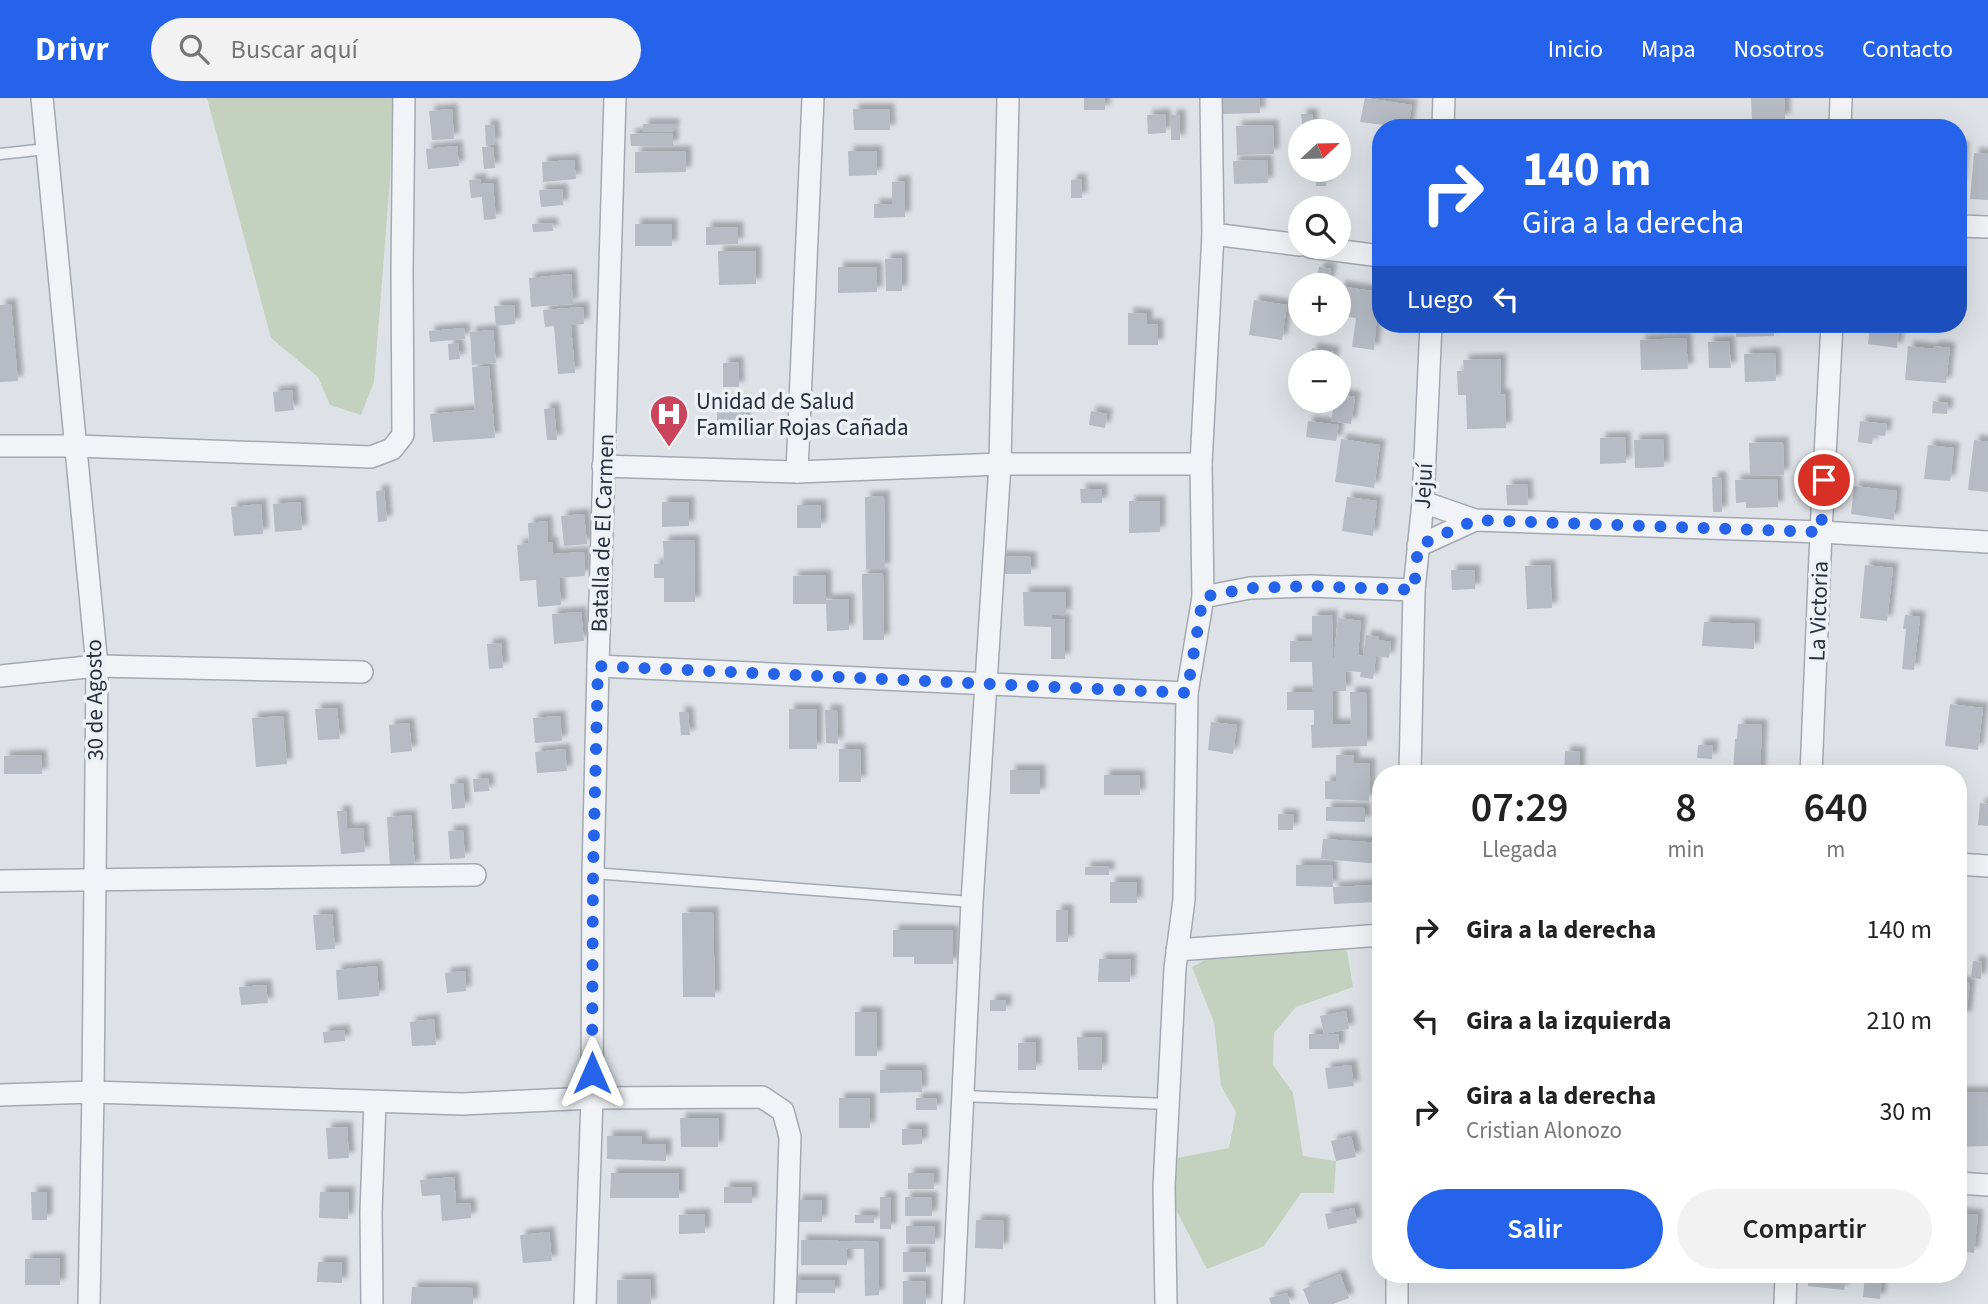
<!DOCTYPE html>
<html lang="es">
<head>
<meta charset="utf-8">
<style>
  body { margin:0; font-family:"Source Sans 3",sans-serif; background:#f2f2f2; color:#222; height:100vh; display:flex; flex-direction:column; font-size:26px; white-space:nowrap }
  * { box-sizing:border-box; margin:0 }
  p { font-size:23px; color:#767676 }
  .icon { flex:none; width:38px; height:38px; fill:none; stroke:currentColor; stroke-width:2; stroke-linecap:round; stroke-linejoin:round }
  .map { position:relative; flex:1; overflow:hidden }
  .panel { position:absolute; left:1372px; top:667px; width:595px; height:518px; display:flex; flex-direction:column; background:#fff; border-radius:28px; box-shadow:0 7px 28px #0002 }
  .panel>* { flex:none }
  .top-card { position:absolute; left:1372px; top:21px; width:595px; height:214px; border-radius:28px; box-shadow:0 7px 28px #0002; background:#2563eb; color:#fff; overflow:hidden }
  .needle { width:46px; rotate:68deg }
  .fabs { position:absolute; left:1288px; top:21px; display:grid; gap:14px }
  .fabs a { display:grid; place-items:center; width:63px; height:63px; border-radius:50%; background:#fff; box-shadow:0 7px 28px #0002; font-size:35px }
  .pin { position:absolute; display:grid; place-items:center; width:60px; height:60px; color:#fff; margin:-30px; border:4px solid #fff; border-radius:50%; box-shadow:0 2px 7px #0007 }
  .me { position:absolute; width:77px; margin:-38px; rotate:0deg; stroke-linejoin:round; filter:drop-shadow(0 0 5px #0008) }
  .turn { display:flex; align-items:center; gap:24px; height:147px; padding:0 35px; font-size:32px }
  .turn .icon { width:91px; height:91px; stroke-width:2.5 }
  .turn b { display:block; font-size:49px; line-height:60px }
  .then { display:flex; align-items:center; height:66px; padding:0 35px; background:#0003; gap:14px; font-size:26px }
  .eta { display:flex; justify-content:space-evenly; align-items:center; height:119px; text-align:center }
  .eta b { font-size:42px; font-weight:600; line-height:49px }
  .cta { display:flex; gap:14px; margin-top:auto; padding:14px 35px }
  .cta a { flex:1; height:80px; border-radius:42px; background:#2563eb; color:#fff; font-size:28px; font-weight:600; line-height:80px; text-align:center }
  .cta a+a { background:#f2f2f2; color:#222 }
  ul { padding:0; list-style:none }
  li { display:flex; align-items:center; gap:21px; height:91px; padding:0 35px }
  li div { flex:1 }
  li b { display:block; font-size:26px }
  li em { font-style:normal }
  header { display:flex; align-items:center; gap:42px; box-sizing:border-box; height:98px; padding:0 35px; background:#2563eb; color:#fff }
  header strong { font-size:33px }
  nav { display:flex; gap:38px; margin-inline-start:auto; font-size:24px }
  .search { width:490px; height:63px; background:#f2f2f2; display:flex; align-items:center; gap:18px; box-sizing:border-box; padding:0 24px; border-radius:38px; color:#767676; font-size:26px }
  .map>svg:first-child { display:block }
</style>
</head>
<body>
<header>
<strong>Drivr</strong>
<div class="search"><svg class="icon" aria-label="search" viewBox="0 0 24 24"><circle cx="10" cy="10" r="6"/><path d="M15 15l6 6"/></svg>Buscar aquí</div>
<nav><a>Inicio</a><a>Mapa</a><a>Nosotros</a><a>Contacto</a></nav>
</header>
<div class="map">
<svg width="1988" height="1206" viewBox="0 0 1988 1206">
  <defs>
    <filter id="shadow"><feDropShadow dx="5.5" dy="-5.5" stdDeviation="2" flood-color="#0004"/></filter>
  </defs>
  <rect width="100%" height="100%" fill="#dee2e7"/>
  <g fill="#c4d1bf">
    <path d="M207 0H393L390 82 374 284 361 317 330 307 318 279 271 240Z"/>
    <path d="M1314 844 1347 853 1353 889 1296 909 1274 935 1273 967 1293 995 1303 1058 1336 1063 1334 1095H1301L1264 1148 1207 1171 1164 1089 1172 1061 1229 1050 1236 1014 1221 988 1214 924 1192 869 1219 854Z"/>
  </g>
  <g fill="#b6bbc4" filter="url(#shadow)">
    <rect x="1084" y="0" width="21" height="12"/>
    <path d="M1222 0H1259L1260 15 1223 16Z"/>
    <path d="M1365 0 1412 7 1408 30 1360 24Z"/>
    <path d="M1751 0H1785V21L1752 22Z"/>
    <path d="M452 11 454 41 432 42 429 13Z"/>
    <path d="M853 11H889L890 32H854Z"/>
    <path d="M1165 16 1166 35 1148 36 1147 17Z"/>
    <path d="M1301 16H1312L1313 33H1303Z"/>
    <rect x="1171" y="17" width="9" height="25"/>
    <path d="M643 26H674V33L643 34Z"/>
    <path d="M485 27H494L495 46 486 47Z"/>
    <path d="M1273 27 1274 56 1237 57 1236 28Z"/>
    <path d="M673 35V48H631L630 36Z"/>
    <path d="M457 48 459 68 428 71 426 51Z"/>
    <path d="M1958 48 1964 49 1961 88H1958Z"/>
    <path d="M482 49H493L495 70 484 71Z"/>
    <path d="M686 53V74L635 75V54Z"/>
    <path d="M848 53H877V77L849 78Z"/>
    <path d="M1974 55 1988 56V102L1970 101Z"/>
    <path d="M574 62 576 81 543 84 542 64Z"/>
    <path d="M1267 62 1268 85 1234 86 1233 63Z"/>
    <path d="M1315 72H1325L1326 88H1316Z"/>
    <path d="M481 81V86L493 85 496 121 484 122 482 99 471 100 469 82Z"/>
    <path d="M1081 81 1082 100H1071V82Z"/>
    <path d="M905 83V119L874 120V106H892V84Z"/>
    <path d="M562 91 563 107 541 109 539 92Z"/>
    <path d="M552 125 553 133 533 134 532 126Z"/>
    <rect x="635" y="126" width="37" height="22"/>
    <path d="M706 129H738V146L706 147Z"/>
    <path d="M718 153H756V186L719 187Z"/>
    <path d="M902 160V193H886L885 161Z"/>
    <path d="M838 169H877V194L838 195Z"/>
    <path d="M1319 169 1331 171 1328 186 1316 184Z"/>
    <path d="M571 176 573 206 531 209 529 180Z"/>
    <path d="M1339 188 1379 194 1374 252 1352 249 1356 220 1341 218V215L1339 214Z"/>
    <path d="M1254 202 1287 207 1282 242 1249 237Z"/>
    <path d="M11 206 18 283 0 284V207Z"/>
    <path d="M514 207 515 226 496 228 494 208Z"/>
    <path d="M583 209 584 226 571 227 575 275 558 276 554 228 545 229 543 212Z"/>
    <path d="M1128 215 1147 216V226H1158V247H1128Z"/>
    <path d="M1736 226H1774V238L1736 239Z"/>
    <path d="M1870 226 1899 230 1897 250 1868 246Z"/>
    <path d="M464 230 465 241 430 244 429 233Z"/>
    <path d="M493 232 496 265 472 267 470 234Z"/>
    <path d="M1686 240 1688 271 1641 272 1640 242Z"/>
    <path d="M1729 243 1731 270H1709L1708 244Z"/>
    <path d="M458 245 460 261 449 262 448 246Z"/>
    <path d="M1908 248 1933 251V248L1950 250 1946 285 1905 282Z"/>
    <path d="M1312 250 1334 254 1333 264H1310Z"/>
    <path d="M1775 255 1776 283 1745 284 1744 256Z"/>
    <path d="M1501 261 1500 296H1505L1506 330 1467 331 1466 297H1458L1457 273H1464L1463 262Z"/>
    <path d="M738 264 739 289H723V265Z"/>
    <path d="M489 268 495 340 433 344 430 316 475 312 472 269Z"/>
    <path d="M292 292 294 312 275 314 273 294Z"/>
    <path d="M1339 296 1355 299 1351 326 1331 323 1334 303H1339Z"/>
    <path d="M717 303H745L746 325H717Z"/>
    <path d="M1933 303 1948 305 1947 316 1932 315Z"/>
    <path d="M554 310 557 342H547L544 311Z"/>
    <path d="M1091 313 1107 316 1105 330 1089 327Z"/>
    <path d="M1308 323 1339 327 1336 343 1306 339Z"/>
    <path d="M1860 323 1887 326 1885 338 1873 337 1872 346 1858 344Z"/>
    <path d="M1625 339 1626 365 1600 366V340Z"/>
    <path d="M1341 341 1380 347 1374 390 1335 384Z"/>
    <path d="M1663 341 1664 369 1635 370 1634 342Z"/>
    <path d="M1974 342 1988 344V394L1968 392Z"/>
    <path d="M1783 344 1784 377 1750 378 1749 345Z"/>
    <path d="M1928 347 1954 350 1950 383 1924 381Z"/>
    <path d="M1712 379H1721L1722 414H1713Z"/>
    <path d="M1777 381 1778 409 1746 410V404L1736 405 1735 382Z"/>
    <path d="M1527 386 1528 407H1507L1506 387Z"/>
    <path d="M1854 388 1897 393 1894 422 1851 416Z"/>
    <path d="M1080 391H1102V405H1081Z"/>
    <path d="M384 392 387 423 378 424 376 393Z"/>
    <path d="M884 398 885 471H866L865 399Z"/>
    <path d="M1347 399 1377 403 1373 438 1342 433Z"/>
    <path d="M1129 403H1160V434L1129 435Z"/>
    <path d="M300 404 302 432 275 434 273 406Z"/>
    <path d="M662 404H689V428L662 429Z"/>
    <path d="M261 406 263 436 234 438 231 409Z"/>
    <rect x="797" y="407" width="24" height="23"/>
    <path d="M584 416 587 446 564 448 561 418Z"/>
    <path d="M547 423 548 444H552L553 456 584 454 585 478 559 480 561 507 538 509 536 482 520 483 517 447 529 445 528 425Z"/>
    <path d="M694 442 695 504H664V480H654V466H664L663 443Z"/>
    <path d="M999 458 1031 459V476H999Z"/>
    <path d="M1550 467 1552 510 1527 511 1525 468Z"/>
    <path d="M1865 467 1893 470 1887 523 1860 520Z"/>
    <path d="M1451 472H1475V491L1452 492Z"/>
    <path d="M883 475 884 542H863L862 476Z"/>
    <path d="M826 477V502L849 501V532L827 533 826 506H793V478Z"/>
    <path d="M1023 494H1066V517H1052V521H1065V561H1051V529L1024 528Z"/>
    <path d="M581 514 584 543 554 546 552 516Z"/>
    <path d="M1332 517 1333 568 1338 520 1361 523 1358 557 1363 558 1366 537 1379 539 1378 542 1391 544 1389 560 1376 558 1373 581 1360 579 1361 574 1345 573 1346 593H1333V626H1351L1350 594H1366L1367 648 1312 650 1311 627H1314V612H1287V594H1313L1312 564H1290V543H1312V518Z"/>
    <path d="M1905 517 1920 519 1914 572 1902 571 1906 531H1903Z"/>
    <path d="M1704 524 1755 526 1754 551 1702 548Z"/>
    <path d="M501 545 503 570 489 571 487 546Z"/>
    <path d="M1950 606 1983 610 1978 652 1945 648Z"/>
    <path d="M337 610 340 641 318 642 315 611Z"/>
    <rect x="789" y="611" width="28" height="40"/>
    <path d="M825 612H837L838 646 826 645Z"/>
    <path d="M679 614H688L690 637H681Z"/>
    <path d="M283 618 287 666 256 669 252 620Z"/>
    <path d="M560 618 562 643 535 645 533 620Z"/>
    <path d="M1211 624 1237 627 1233 656 1208 652Z"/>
    <path d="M409 625 412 653 391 655 389 627Z"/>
    <path d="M1738 626 1762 627 1760 676H1733L1735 641H1737Z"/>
    <path d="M1698 647H1713L1712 661 1697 660Z"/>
    <path d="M565 651 567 673 537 675 535 654Z"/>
    <path d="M839 651H860L861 684H839Z"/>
    <path d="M1565 653 1580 654 1579 676H1564Z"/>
    <path d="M41 657 42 676H4V658Z"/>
    <path d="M1336 657H1354V665H1370L1369 703 1325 701V683H1336Z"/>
    <rect x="1010" y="672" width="30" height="24"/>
    <path d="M1104 677H1139L1140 697H1104Z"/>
    <path d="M488 680 489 693 474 694 473 681Z"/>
    <path d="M463 685 465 710 452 711 450 686Z"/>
    <path d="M1980 705 1988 706V728L1978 727Z"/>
    <path d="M1326 709 1365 710V724L1326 723Z"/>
    <path d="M337 713H346L347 731 363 730 365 754 341 756Z"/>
    <path d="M1278 716 1294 717 1293 732H1278Z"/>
    <path d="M411 717 415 769 390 771 387 719Z"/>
    <path d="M463 732 465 760 450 761 448 733Z"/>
    <path d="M1323 741 1381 745V766L1321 761Z"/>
    <path d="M1296 767H1332L1333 789 1296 788Z"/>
    <path d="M1109 768V777H1085V769Z"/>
    <rect x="1110" y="784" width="27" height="21"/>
    <path d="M1375 787 1376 804 1334 806 1333 789Z"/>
    <rect x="1056" y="812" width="12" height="32"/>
    <path d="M713 814 715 899H683L682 815Z"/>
    <path d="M332 816 335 851 316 852 313 817Z"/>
    <path d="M893 832H953V866H914V859H893Z"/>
    <path d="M1099 861H1131L1130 884H1098Z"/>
    <path d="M1973 863 1982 864 1981 881 1971 880Z"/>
    <path d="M377 868 379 898 338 902 336 872Z"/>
    <path d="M465 873 466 893 447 895 445 875Z"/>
    <path d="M1958 883 1970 885 1966 919 1958 918Z"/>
    <path d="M266 887 268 905 241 907 239 889Z"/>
    <rect x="990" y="902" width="16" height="11"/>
    <path d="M1346 913 1349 931 1324 936 1320 918Z"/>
    <rect x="855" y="914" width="22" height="44"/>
    <path d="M434 921 436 947 412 948 410 924Z"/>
    <path d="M344 932 345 943 324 945 323 934Z"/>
    <rect x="1309" y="936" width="30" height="15"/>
    <path d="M1077 939H1102V972H1078Z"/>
    <path d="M1036 944V972H1018V945Z"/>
    <path d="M1351 967 1354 988 1328 991 1325 970Z"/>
    <path d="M880 972H921L922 994 880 995Z"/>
    <path d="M1958 994H1987L1988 1048 1958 1049Z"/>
    <rect x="839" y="1000" width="31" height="30"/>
    <path d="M916 1000H936L937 1012H916Z"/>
    <path d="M680 1020H719L718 1049H681Z"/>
    <path d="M347 1029 349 1060 328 1061 326 1030Z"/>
    <path d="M902 1031H922V1046L902 1047Z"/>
    <path d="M607 1038H642V1046H666V1063L607 1061Z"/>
    <path d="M1351 1038 1356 1059 1336 1063 1331 1043Z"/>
    <path d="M611 1075H679V1100H610Z"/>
    <rect x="908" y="1075" width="26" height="16"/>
    <path d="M454 1079 456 1106 470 1105 471 1120 442 1123 440 1097 422 1098 420 1082Z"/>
    <rect x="724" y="1089" width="28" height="16"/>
    <path d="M31 1094H47V1122H32Z"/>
    <path d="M320 1094H349L348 1121 319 1120Z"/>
    <rect x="880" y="1099" width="11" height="32"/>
    <rect x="905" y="1099" width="27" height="19"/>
    <rect x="797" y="1102" width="25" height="22"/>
    <path d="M1354 1110 1357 1125 1328 1131 1325 1116Z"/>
    <path d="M1958 1115 1978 1117 1974 1155 1958 1153Z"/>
    <path d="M705 1116V1135L679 1136V1117Z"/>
    <rect x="855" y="1117" width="19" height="8"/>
    <path d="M976 1122 1004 1123 1003 1151 975 1150Z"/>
    <rect x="906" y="1128" width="29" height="18"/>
    <path d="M549 1134 552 1163 523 1165 520 1137Z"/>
    <path d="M801 1142 879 1144V1197L865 1198 864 1151H847V1167H801Z"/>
    <rect x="903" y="1154" width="23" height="20"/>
    <path d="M60 1160V1187H25V1161Z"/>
    <path d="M318 1164H342V1185L317 1184Z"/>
    <path d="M1340 1176 1349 1200 1333 1206H1309L1303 1191Z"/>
    <path d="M1697 1176H1737L1736 1185 1697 1183Z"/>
    <path d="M1809 1176H1846L1844 1192 1808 1188Z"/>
    <path d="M1865 1176 1882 1178 1880 1201 1863 1199Z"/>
    <path d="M650 1181 651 1206H617V1182Z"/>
    <rect x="792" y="1182" width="43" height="13"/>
    <rect x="903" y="1183" width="23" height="23"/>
    <path d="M412 1189 473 1190V1206H411Z"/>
    <path d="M1287 1195 1290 1206H1271L1269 1200Z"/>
  </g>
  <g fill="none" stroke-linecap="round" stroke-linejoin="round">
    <g stroke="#a4a9b1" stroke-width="13">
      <g id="lane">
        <path d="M0 56 46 51"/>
        <path d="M593 775 972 804"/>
        <path d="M963 998 1168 1006"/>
      </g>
    </g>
    <g stroke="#a4a9b1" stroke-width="24">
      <g id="street">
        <path d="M42 0 97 568 93 994 89 1206"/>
        <path d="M1443 30 1444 0"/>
        <path d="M1840 30 1841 0"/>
        <path d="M1958 128 1988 129"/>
        <path d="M1213 136 1300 147"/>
        <path d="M1310 149 1381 158"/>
        <path d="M0 348H77L371 359 392 351 403 337 402 173 404 0"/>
        <path d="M603 368 797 374 1000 366H1201"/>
        <path d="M797 374 813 0"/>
        <path d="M1423 404 1475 422 1821 434 1988 444"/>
        <path d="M1418 448 1475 422"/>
        <path d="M1203 499 1250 490 1310 488 1414 492"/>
        <path d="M598 568 1187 595 1203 499 1201 366 1213 136 1211 0"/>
        <path d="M0 578 97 568 362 574"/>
        <path d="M1410 676 1414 492 1423 404 1431 226"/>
        <path d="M1811 676 1821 434 1832 226"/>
        <path d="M1958 766 1988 768"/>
        <path d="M0 783 475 777"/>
        <path d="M1177 852 1381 837"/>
        <path d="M0 997 93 994 462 1006 592 1000 762 999 783 1013 790 1039 785 1206"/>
        <path d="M1958 1085 1988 1087"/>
        <path d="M1397 1176V1206"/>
        <path d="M372 1206 371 1114 375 1004"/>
        <path d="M585 1206 592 1000 593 775 598 568 615 0"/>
        <path d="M953 1206 972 804 1000 366 1008 0"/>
        <path d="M1166 1206 1164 1089 1175 870 1184 802 1187 595"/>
        <path d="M1785 1206 1786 1176"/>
      </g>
    </g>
    <use href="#lane" stroke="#f1f3f6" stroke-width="10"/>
    <use href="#street" stroke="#f1f3f6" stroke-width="21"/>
  </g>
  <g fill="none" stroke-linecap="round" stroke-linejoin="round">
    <path stroke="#2563eb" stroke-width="12" stroke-dasharray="0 21.6" d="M592 975 593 775 598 568 1187 595 1203 499 1250 490 1310 488 1414 492 1418 448 1475 422 1821 434 1824 382"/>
  </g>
  <defs>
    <g id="hospital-pin" transform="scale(2.0125)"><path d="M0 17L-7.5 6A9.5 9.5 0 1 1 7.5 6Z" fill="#ca455b" stroke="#edf1f5"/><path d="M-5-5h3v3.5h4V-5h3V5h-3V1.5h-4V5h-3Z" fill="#fff"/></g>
  </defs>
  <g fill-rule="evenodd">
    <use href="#hospital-pin" x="669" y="316"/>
  </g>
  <g text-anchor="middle" stroke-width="7" stroke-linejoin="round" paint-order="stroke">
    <g font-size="23" fill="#28303e" stroke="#edf1f5" text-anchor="start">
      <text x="696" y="311">Unidad de Salud<tspan x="696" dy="26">Familiar Rojas Cañada</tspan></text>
    </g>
    <g font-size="23" fill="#28303e" stroke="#edf1f5">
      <text transform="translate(1423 388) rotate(-87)" y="8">Jejuí</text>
      <text transform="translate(602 435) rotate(-88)" y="8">Batalla de El Carmen</text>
      <text transform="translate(1818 513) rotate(-88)" y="8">La Victoria</text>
      <text transform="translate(94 602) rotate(-91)" y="8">30 de Agosto</text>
    </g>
  </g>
</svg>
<div class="fabs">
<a><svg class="needle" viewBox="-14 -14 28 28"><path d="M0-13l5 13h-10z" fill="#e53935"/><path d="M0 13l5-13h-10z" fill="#767676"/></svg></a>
<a><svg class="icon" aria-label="search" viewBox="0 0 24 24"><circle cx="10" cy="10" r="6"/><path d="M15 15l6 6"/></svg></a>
<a>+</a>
<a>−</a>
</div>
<div class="pin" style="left:1824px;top:382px;background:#d93025"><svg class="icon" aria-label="arrive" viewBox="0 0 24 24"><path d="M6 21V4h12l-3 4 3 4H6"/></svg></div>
<svg class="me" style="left:592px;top:975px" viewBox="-20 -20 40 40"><path d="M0-17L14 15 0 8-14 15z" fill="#2563eb" stroke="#fff" stroke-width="4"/></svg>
<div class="top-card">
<div class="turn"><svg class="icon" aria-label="right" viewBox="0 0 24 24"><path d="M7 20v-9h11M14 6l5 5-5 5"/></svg><div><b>140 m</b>Gira a la derecha</div></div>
<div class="then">Luego<svg class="icon" aria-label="left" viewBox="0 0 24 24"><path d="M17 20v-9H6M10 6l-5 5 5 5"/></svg></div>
</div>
<section class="panel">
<div class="eta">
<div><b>07:29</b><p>Llegada</p></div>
<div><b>8</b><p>min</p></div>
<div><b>640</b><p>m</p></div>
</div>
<ul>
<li><svg class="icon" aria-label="right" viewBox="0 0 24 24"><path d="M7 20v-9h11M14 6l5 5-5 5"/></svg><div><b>Gira a la derecha</b></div><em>140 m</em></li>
<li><svg class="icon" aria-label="left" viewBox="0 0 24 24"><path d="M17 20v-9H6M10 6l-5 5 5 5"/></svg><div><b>Gira a la izquierda</b></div><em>210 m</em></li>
<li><svg class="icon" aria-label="right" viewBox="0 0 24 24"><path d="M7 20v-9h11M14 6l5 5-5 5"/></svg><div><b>Gira a la derecha</b><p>Cristian Alonozo</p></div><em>30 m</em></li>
</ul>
<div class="cta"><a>Salir</a><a>Compartir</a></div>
</section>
</div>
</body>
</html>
